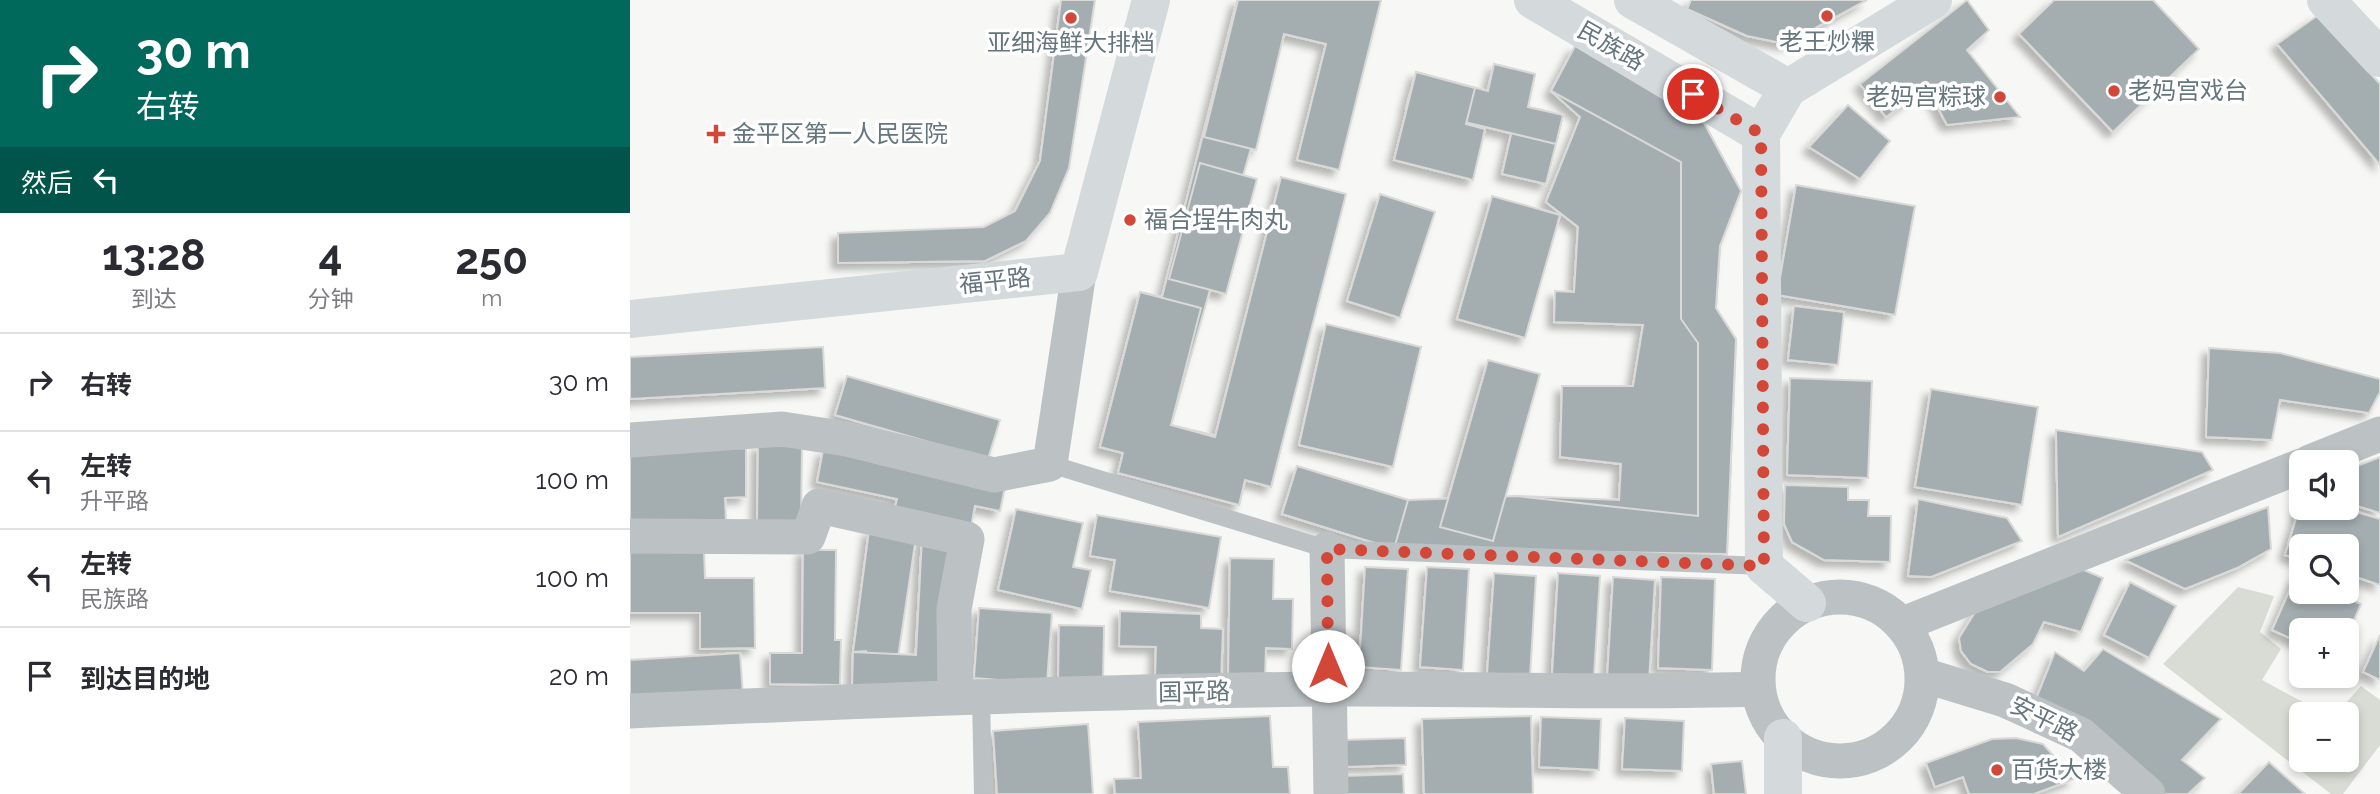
<!DOCTYPE html>
<html lang="zh">
<head>
<meta charset="utf-8">
<style>
  body { margin:0; font-family:Raleway,"Noto Sans SC",sans-serif; background:#f7f7f7; color:#2b2b33; height:100vh; display:flex; flex-direction:column; font-size:26px; white-space:nowrap }
  * { box-sizing:border-box; margin:0 }
  p { font-size:23px; color:#7c7c81 }
  .icon { flex:none; width:38px; height:38px; fill:none; stroke:currentColor; stroke-width:2; stroke-linecap:round; stroke-linejoin:round }
  .map { position:relative; flex:1; overflow:hidden }
  .details { display:flex; flex-direction:column; background:#fff; width:630px }
  .details>* { flex:none }
  .guide { background:#00695c; color:#fff; overflow:hidden }
  .buttons { position:absolute; left:1659px; top:450px; display:grid; gap:14px }
  .buttons a { display:grid; place-items:center; width:70px; height:70px; border-radius:10px; background:#fff; box-shadow:0 4px 10px #0003; font-size:35px }
  .pin { position:absolute; display:grid; place-items:center; width:60px; height:60px; color:#fff; margin:-30px; border:4px solid #fff; border-radius:50%; box-shadow:0 2px 7px #0007 }
  .me { position:absolute; width:77px; margin:-38px; rotate:0deg; stroke-linejoin:round; filter:drop-shadow(0 0 5px #0008) }
  .turn { display:flex; align-items:center; gap:24px; height:147px; padding:0 21px; font-size:32px }
  .turn .icon { width:91px; height:91px; stroke-width:2.5 }
  .turn b { display:block; font-size:49px; line-height:60px }
  .then { display:flex; align-items:center; height:66px; padding:0 21px; background:#0003; gap:14px; font-size:26px }
  .eta { display:flex; justify-content:space-evenly; align-items:center; height:119px; text-align:center }
  .eta b { font-size:42px; font-weight:700; line-height:49px }
  ul { padding:0; list-style:none }
  li { display:flex; align-items:center; gap:21px; height:98px; padding:0 21px; border-top:2px solid #e1e1e2 }
  li div { flex:1 }
  li b { display:block; font-size:26px }
  li em { font-style:normal }
  main { display:flex; flex:1; min-height:0 }
  .map>svg:first-child { display:block }
</style>
</head>
<body>
<main>
<section class="details">
<div class="guide">
<div class="turn"><svg class="icon" aria-label="right" viewBox="0 0 24 24"><path d="M7 20v-9h11M14 6l5 5-5 5"/></svg><div><b>30 m</b>右转</div></div>
<div class="then">然后<svg class="icon" aria-label="left" viewBox="0 0 24 24"><path d="M17 20v-9H6M10 6l-5 5 5 5"/></svg></div>
</div>
<div class="eta">
<div><b>13:28</b><p>到达</p></div>
<div><b>4</b><p>分钟</p></div>
<div><b>250</b><p>m</p></div>
</div>
<ul>
<li><svg class="icon" aria-label="right" viewBox="0 0 24 24"><path d="M7 20v-9h11M14 6l5 5-5 5"/></svg><div><b>右转</b></div><em>30 m</em></li>
<li><svg class="icon" aria-label="left" viewBox="0 0 24 24"><path d="M17 20v-9H6M10 6l-5 5 5 5"/></svg><div><b>左转</b><p>升平路</p></div><em>100 m</em></li>
<li><svg class="icon" aria-label="left" viewBox="0 0 24 24"><path d="M17 20v-9H6M10 6l-5 5 5 5"/></svg><div><b>左转</b><p>民族路</p></div><em>100 m</em></li>
<li><svg class="icon" aria-label="arrive" viewBox="0 0 24 24"><path d="M6 21V4h12l-3 4 3 4H6"/></svg><div><b>到达目的地</b></div><em>20 m</em></li>
</ul>
</section>
<div class="map">
<svg width="1750" height="794" viewBox="0 0 1750 794">
  <defs>
    <filter id="shadow"><feDropShadow dx="-6" dy="6" stdDeviation="3.5" flood-color="#0004"/></filter>
  </defs>
  <rect width="100%" height="100%" fill="#f7f7f5"/>
  <path fill="#d8dcd4" d="M1608 587 1644 596 1630 632 1651 649 1632 680 1695 714H1671V760H1717V714H1706L1731 686 1750 700V745L1713 794H1701L1533 664Z"/>
  <g fill="#a4aeb1" stroke="#d9d9d7" stroke-width="2" filter="url(#shadow)">
    <path d="M431 0H465L439 168 420 213 396 241 355 261 208 263V233L354 227 385 211 410 161Z"/>
    <path d="M607 0H751L738 52 654 34 541 425 650 451 641 487 615 480 609 505 488 473 493 453 470 447 510 292 532 297Z"/>
    <path d="M608 0H751L709 170 667 160 696 44 654 34 626 150 574 137Z"/>
    <path d="M1061 0H1237L1156 44 1117 36 1057 9Z"/>
    <path d="M1337 0 1359 30 1337 50 1390 117 1317 125 1297 87 1256 117 1230 84Z"/>
    <path d="M1424 0H1523L1569 49 1483 132 1389 34Z"/>
    <path d="M1687 16 1750 84V165L1647 44Z"/>
    <path d="M945 46 1074 123 1111 191 1090 246 1086 308 1106 339 1097 554 885 547 886 496 989 500 991 464 930 457 932 386H1003L1013 325 924 322 925 291 944 292 948 227 916 202 950 117 921 91Z"/>
    <path d="M945 46 1074 123 1111 191 1090 246 1086 308 1106 339 1097 554 764 549 652 514 667 466 778 500 886 496 1068 516V343L1051 319V162L921 91Z"/>
    <path d="M864 64 905 74 898 107 933 115 916 184 872 174 882 130 850 122Z"/>
    <path d="M864 64 905 74 898 107 933 115 926 144 776 108 786 72 858 91Z"/>
    <path d="M786 72 845 88 836 124 855 129 843 180 764 160Z"/>
    <path d="M1218 105 1260 141 1230 179 1179 147Z"/>
    <path d="M570 163 627 179 596 294 539 279Z"/>
    <path d="M651 177 716 194 641 487 615 480 609 505 488 473 493 453 470 447 510 292 571 308 541 425 585 437Z"/>
    <path d="M1166 185 1285 206 1265 315 1147 295Z"/>
    <path d="M750 194 805 212 770 318 717 301Z"/>
    <path d="M862 196 930 215 895 338 827 319Z"/>
    <path d="M1164 306 1214 312 1208 365 1158 360Z"/>
    <path d="M696 324 791 347 763 467 669 445Z"/>
    <path d="M193 347 195 388 0 399V357Z"/>
    <path d="M1579 348 1650 353 1750 379V392L1739 413 1650 400 1642 440 1576 437Z"/>
    <path d="M858 360 910 374 863 541 810 527Z"/>
    <path d="M217 376 370 420 358 459 205 415Z"/>
    <path d="M1160 378 1242 381 1238 478 1157 475Z"/>
    <path d="M1301 389 1408 407 1392 505 1285 487Z"/>
    <path d="M1426 430 1572 452 1583 470 1428 537Z"/>
    <path d="M128 445 172 446 171 527H127Z"/>
    <path d="M116 448V497L95 498 96 521 0 522V449Z"/>
    <path d="M193 450 375 487 370 511 345 506 340 532 263 516 267 499 187 482Z"/>
    <path d="M1750 457V513L1717 503V470Z"/>
    <path d="M667 466 778 500 764 549 652 514Z"/>
    <path d="M1155 485 1218 487V500H1239L1238 516H1261L1260 562 1194 560 1162 542 1154 524Z"/>
    <path d="M1288 499 1377 518 1392 541 1301 577 1278 576Z"/>
    <path d="M1671 502V508H1714L1750 519V585L1717 574V546H1671V560L1655 555Z"/>
    <path d="M1638 507 1641 549 1607 568 1555 589 1495 560Z"/>
    <path d="M386 509 453 523 443 567 461 570 452 609 368 590Z"/>
    <path d="M467 515 591 537 579 608 480 591 485 560 460 556Z"/>
    <path d="M239 530 286 537 263 691 230 686 236 651 223 652Z"/>
    <path d="M292 537 327 538 320 690 284 684Z"/>
    <path d="M292 537 327 538 320 690 222 686 223 652 286 655Z"/>
    <path d="M74 550 75 578H124L125 648 70 649V613H0V551Z"/>
    <path d="M173 550H206L205 640H211L210 685 140 684V653H172Z"/>
    <path d="M600 558 644 559 643 599H663L662 649 636 648 635 677 598 676Z"/>
    <path d="M735 567 778 569 771 670 729 667Z"/>
    <path d="M797 567 839 569 833 670 790 667Z"/>
    <path d="M1449 568 1473 578 1451 632 1414 622 1403 644 1370 672H1358L1341 664 1331 651 1329 638 1347 609Z"/>
    <path d="M864 573 906 576 900 677 857 674Z"/>
    <path d="M928 573 970 576 964 677 922 674Z"/>
    <path d="M1666 576 1671 578V592H1702L1731 604 1717 637V630H1671V643L1642 630Z"/>
    <path d="M983 577 1025 580 1019 681 977 679Z"/>
    <path d="M1031 577 1085 579 1082 670 1028 668Z"/>
    <path d="M1500 582 1546 606 1519 658 1474 635Z"/>
    <path d="M349 608 422 613 417 684 344 678Z"/>
    <path d="M490 611 571 614V628L593 629 591 681 525 679 526 647 489 646Z"/>
    <path d="M429 625 474 626 473 682 428 681Z"/>
    <path d="M1750 635V680L1733 672Z"/>
    <path d="M1473 649 1591 719 1552 760 1575 778 1558 794H1535L1406 699 1425 652 1454 671Z"/>
    <path d="M110 653 113 695 0 701V660Z"/>
    <path d="M640 716 643 767H658L660 794H485L484 779 511 778 508 722Z"/>
    <path d="M901 716 903 794H794L792 719Z"/>
    <path d="M911 717 971 719 969 770 909 767Z"/>
    <path d="M995 718 1054 721 1052 771 992 769Z"/>
    <path d="M458 724 463 794H367L363 731Z"/>
    <path d="M775 738 776 765 714 767 713 740Z"/>
    <path d="M1386 738 1413 744 1444 779 1404 794H1339L1333 777 1305 787 1296 763 1362 739Z"/>
    <path d="M1112 761 1116 794H1084L1081 764Z"/>
    <path d="M1639 762 1675 794H1608Z"/>
    <path d="M773 774 774 794H712V776Z"/>
  </g>
  <g fill="none" stroke-linecap="round" stroke-linejoin="round">
    <g stroke="#bcc2c4" stroke-width="18">
      <path d="M420 464 697 549 1134 566"/>
      <path d="M351 696 353 794"/>
    </g>
    <g stroke="#bcc2c4" stroke-width="35">
      <path d="M0 440 152 429 217 439 364 475 420 464 449 272"/>
      <path d="M1680 462 1750 434"/>
      <path d="M0 536 178 537 189 506 337 539 324 609 325 697"/>
      <path d="M697 549 701 794"/>
      <circle cx="1210" cy="679" r="82"/>
      <path d="M1273 624 1671 466"/>
      <path d="M1293 675 1375 700 1451 735 1518 794"/>
      <path d="M0 711C232 701 465 691 697 689 841 688 985 694 1128 689"/>
    </g>
    <g stroke="#d4d9db" stroke-width="38">
      <path d="M903 0 1131 134"/>
      <path d="M1003 0 1158 88"/>
      <path d="M1696 0 1750 58"/>
      <path d="M0 319 449 272 521 0"/>
      <path d="M1177 603 1134 566 1131 134 1158 88 1303 0"/>
      <path d="M1153 738V794"/>
    </g>
  </g>
  <g fill="none" stroke-linecap="round" stroke-linejoin="round">
    <path stroke="#d34739" stroke-width="12" stroke-dasharray="0 21.6" d="M698 666 697 549 1134 566 1131 134 1063 94"/>
  </g>
  <g fill="#d34739" stroke="#fff" stroke-width="2.5">
    <circle cx="1197" cy="16" r="7"/>
    <circle cx="441" cy="18" r="7"/>
    <circle cx="1484" cy="91" r="7"/>
    <circle cx="1370" cy="97" r="7"/>
    <path d="M82.5 123.5h7v7h7v7h-7v7h-7v-7h-7v-7h7z"/>
    <circle cx="500" cy="220" r="7"/>
    <circle cx="1367" cy="770" r="7"/>
  </g>
  <g text-anchor="middle" stroke-width="7" stroke-linejoin="round" paint-order="stroke">
    <g font-size="24" fill="#65767d" stroke="#fff" text-anchor="start">
      <text x="1197" y="50" text-anchor="middle">老王炒粿</text>
      <text x="441" y="51" text-anchor="middle">亚细海鲜大排档</text>
      <text x="1498" y="99">老妈宫戏台</text>
      <text x="1356" y="105" text-anchor="end">老妈宫粽球</text>
      <text x="102" y="142">金平区第一人民医院</text>
      <text x="514" y="228">福合埕牛肉丸</text>
      <text x="1381" y="778">百货大楼</text>
    </g>
    <g font-size="24" fill="#65767d" stroke="#fff">
      <text transform="translate(981 46) rotate(30)" y="8">民族路</text>
      <text transform="translate(365 281) rotate(-6)" y="8">福平路</text>
      <text transform="translate(564 692) rotate(-1)" y="8">国平路</text>
      <text transform="translate(1414 719) rotate(26)" y="8">安平路</text>
    </g>
  </g>
</svg>
<div class="buttons">
<a><svg class="icon" aria-label="sound" viewBox="0 0 24 24"><path d="M4 9h4l5-4v14l-5-4H4zM17 9q2 3 0 6"/></svg></a>
<a><svg class="icon" aria-label="search" viewBox="0 0 24 24"><circle cx="10" cy="10" r="6"/><path d="M15 15l6 6"/></svg></a>
<a>+</a>
<a>−</a>
</div>
<div class="pin" style="left:1063px;top:94px;background:#d93025"><svg class="icon" aria-label="arrive" viewBox="0 0 24 24"><path d="M6 21V4h12l-3 4 3 4H6"/></svg></div>
<svg class="me" style="left:698px;top:666px" viewBox="-20 -20 40 40"><circle r="19" fill="#fff"/><path d="M0-13L10 11 0 6-10 11z" fill="#d34739"/></svg>
</div>
</main>
</body>
</html>
